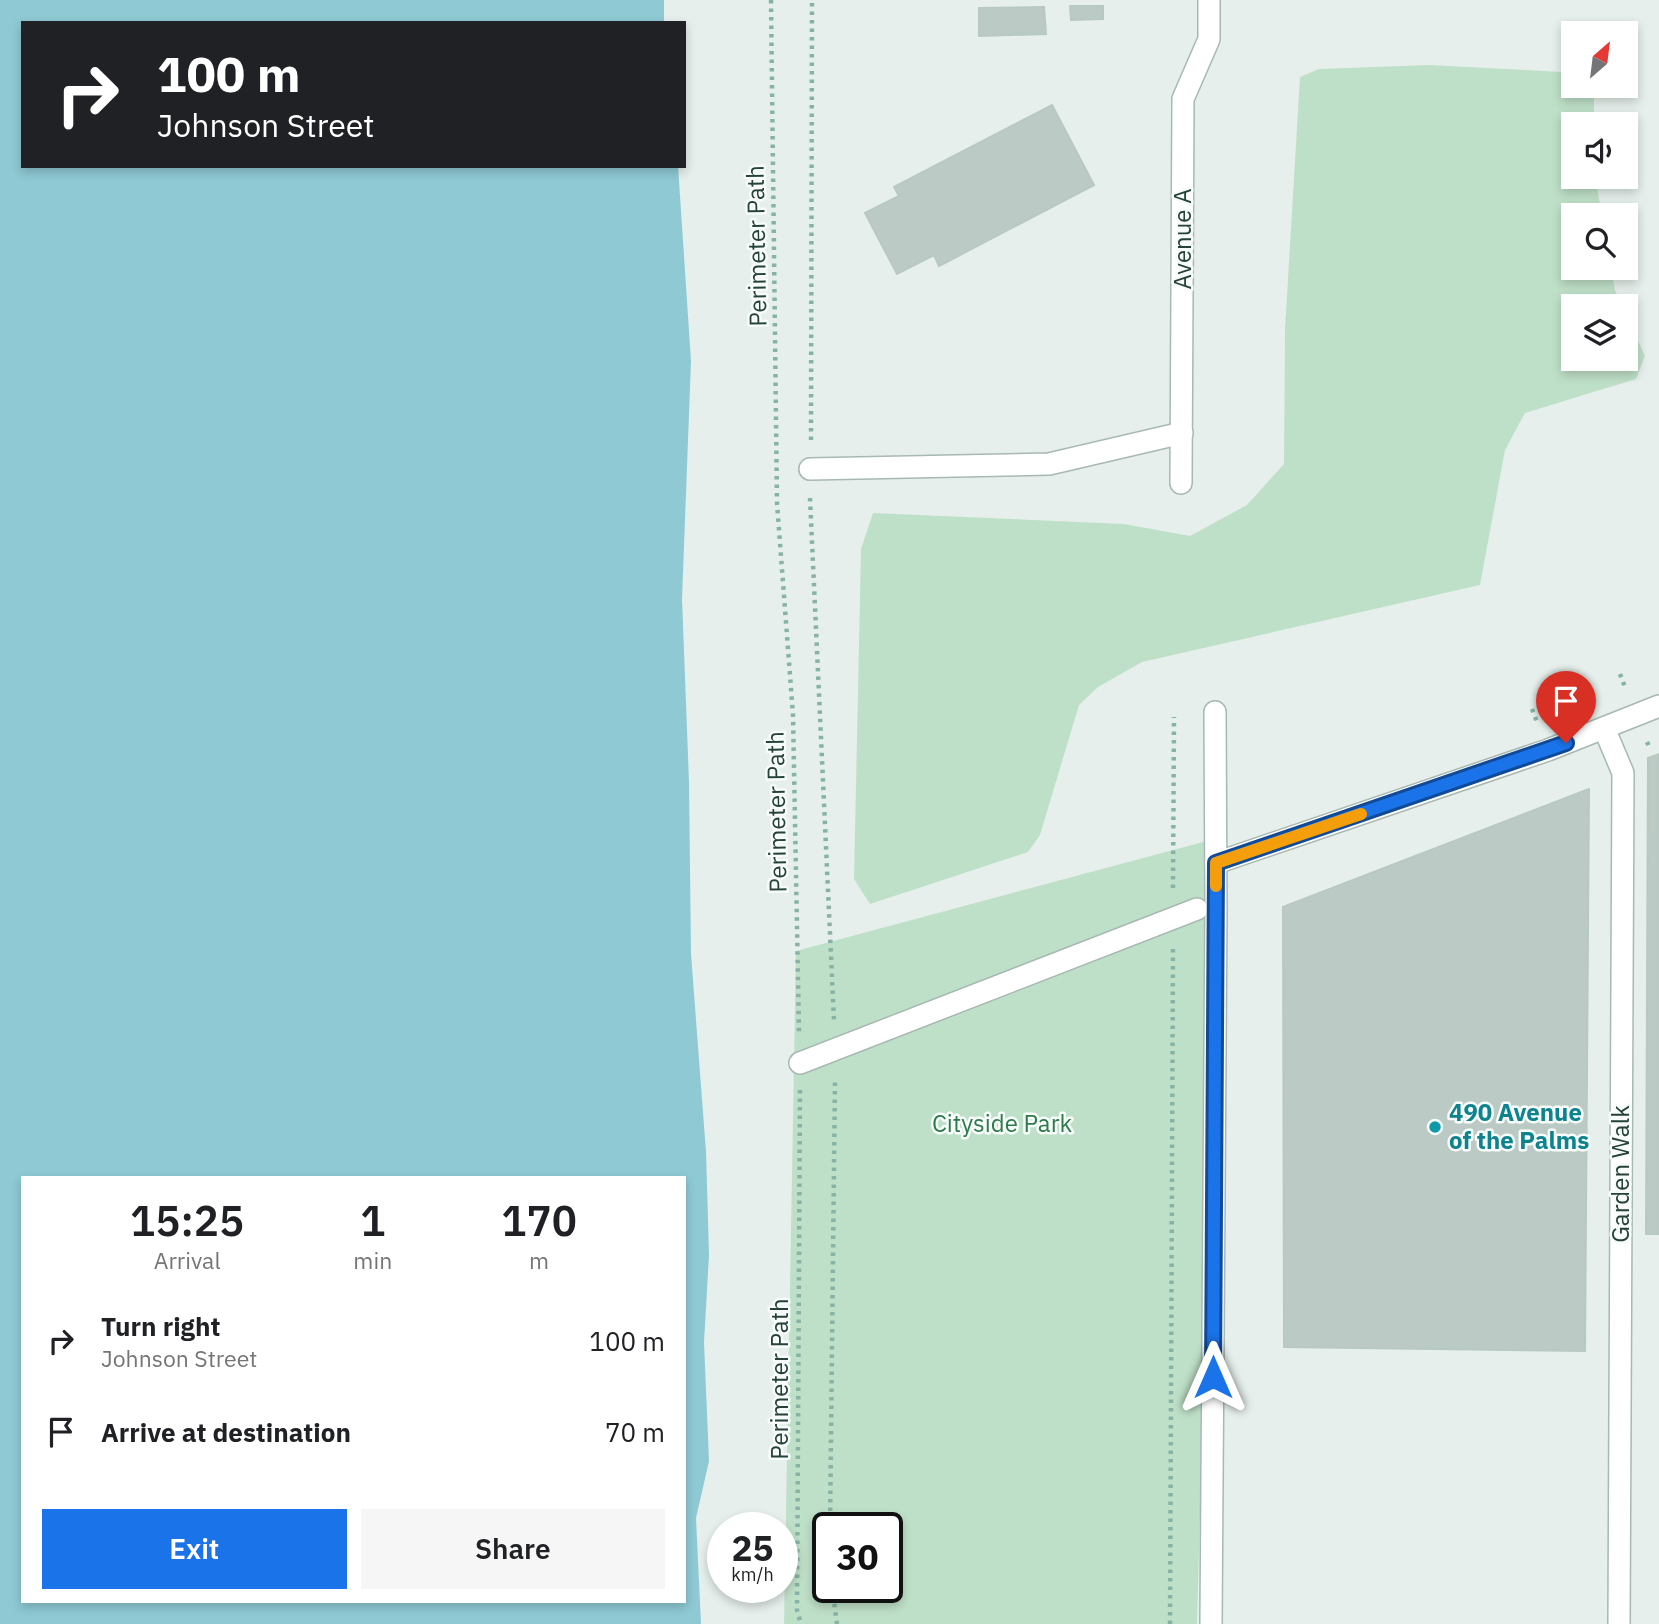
<!DOCTYPE html>
<html lang="en">
<head>
<meta charset="utf-8">
<style>
  body { margin:0; font-family:"IBM Plex Sans",sans-serif; background:#f6f6f6; color:#202124; height:100vh; display:flex; flex-direction:column; font-size:26px; white-space:nowrap }
  * { box-sizing:border-box; margin:0 }
  p { font-size:23px; color:#757577 }
  .icon { flex:none; width:38px; height:38px; fill:none; stroke:currentColor; stroke-width:2; stroke-linecap:round; stroke-linejoin:round }
  .map { position:relative; flex:1; overflow:hidden }
  .side { position:absolute; left:21px; top:1176px; width:665px; height:427px; display:flex; flex-direction:column; background:#fff; border-radius:0px; box-shadow:0 4px 10px #0003 }
  .side>* { flex:none }
  .hud { position:absolute; left:21px; top:21px; width:665px; height:147px; border-radius:0px; box-shadow:0 4px 10px #0003; background:#202124; color:#fff; overflow:hidden }
  .needle { width:46px; rotate:28deg }
  .controls { position:absolute; left:1561px; top:21px; display:grid; gap:14px }
  .controls a { display:grid; place-items:center; width:77px; height:77px; border-radius:0px; background:#fff; box-shadow:0 4px 10px #0003; font-size:35px }
  .speed { position:absolute; left:707px; top:1512px; display:flex; gap:14px; font-size:35px; font-weight:700; text-align:center }
  .speed>* { display:grid; place-content:center; width:91px; height:91px; border-radius:50%; background:#fff; box-shadow:0 4px 10px #0003; line-height:1 }
  .speed small { font-size:18px; font-weight:400 }
  .speed .limit { border:4px solid #111; border-radius:10px; background:#fff; color:#111 }
  .pin { position:absolute; display:grid; place-items:center; width:60px; height:60px; color:#fff; margin:-72px -30px; border-radius:50% 50% 50% 0; rotate:-45deg; box-shadow:0 0 7px #0007 }
  .pin .icon { rotate:45deg }
  .me { position:absolute; width:77px; margin:-38px; rotate:0deg; stroke-linejoin:round; filter:drop-shadow(0 0 5px #0008) }
  .turn { display:flex; align-items:center; gap:24px; height:147px; padding:0 21px; font-size:32px }
  .turn .icon { width:91px; height:91px; stroke-width:2.5 }
  .turn b { display:block; font-size:49px; line-height:60px }
  .eta { display:flex; justify-content:space-evenly; align-items:center; height:119px; text-align:center }
  .eta b { font-size:42px; font-weight:600; line-height:49px }
  .button { display:flex; gap:14px; margin-top:auto; padding:14px 21px }
  .button a { flex:1; height:80px; border-radius:0px; background:#1a73e8; color:#fff; font-size:28px; font-weight:600; line-height:80px; text-align:center }
  .button a+a { background:#f6f6f6; color:#202124 }
  ul { padding:0; list-style:none }
  li { display:flex; align-items:center; gap:21px; height:91px; padding:0 21px }
  li div { flex:1 }
  li b { display:block; font-size:26px }
  li em { font-style:normal }
  .map>svg:first-child { display:block }
</style>
</head>
<body>
<div class="map">
<svg width="1659" height="1624" viewBox="0 0 1659 1624">
  <rect width="100%" height="100%" fill="#e6efeb"/>
  <g fill="#bfe0c8" fill-rule="evenodd">
    <path d="M1429 65 1562 72 1573 75V86H1594V124H1573V177H1595L1602 215H1573V268H1611L1615 290 1622 306H1573V359H1626V314L1645 356 1636 379 1525 413 1505 450 1480 585 1142 662 1098 687 1079 705 1040 835 1028 852 870 904 854 879 861 549 873 513 1124 524 1190 536 1247 505 1284 464 1285 329 1300 77 1319 69Z"/>
    <path d="M1218 838 1197 1624H784L796 951ZM828 1528H887V1587H828Z"/>
  </g>
  <path fill="#8ec9d4" fill-rule="evenodd" d="M0 0H715L723 1587 739 1624H0ZM23 23H684V166H23ZM23 1178H684V1601H23Z"/>
  <path fill="#e6efeb" d="M664 0H718L729 254 733 753 742 1528H723V1587H742L743 1624H701L696 1518 709 1461 704 1342 709 1255 706 1152 691 954 689 782 682 599 691 361 678 166H684V23H664Z"/>
  <g fill="#bbcac4" stroke="#b8c9c2" stroke-width="2">
    <path d="M1070 6H1103V19L1071 20Z"/>
    <path d="M1044 7 1046 34 979 36V8Z"/>
    <path d="M1052 105 1094 185 939 266 934 255 897 274 865 213 899 196 894 187Z"/>
    <path d="M1659 754V1234H1646L1648 758Z"/>
    <path d="M1589 789 1585 1351 1284 1347 1283 907Z"/>
  </g>
  <g fill="none" stroke-linecap="round" stroke-linejoin="round">
    <g stroke="#a8b8b2" stroke-width="24">
      <g id="minor">
        <path d="M810 469 1049 464 1182 433"/>
        <path d="M1181 483 1183 99 1209 39V0"/>
        <path d="M1604 728 1623 773 1619 1624"/>
        <path d="M1216 863 1548 750 1659 706"/>
        <path d="M800 1063 1197 909"/>
        <path d="M1211 1624 1216 910 1215 712"/>
      </g>
    </g>
    <g stroke="#86b3a5" stroke-width="4.5" stroke-dasharray="3.5 5" stroke-linecap="butt">
      <path d="M771 0 777 503 793 715 799 1032"/>
      <path d="M811 440 812 0"/>
      <path d="M810 498 834 1021"/>
      <path d="M1620 674 1625 687"/>
      <path d="M1532 709 1537 722"/>
      <path d="M1647 742 1650 749"/>
      <path d="M1173 888 1174 717"/>
      <path d="M800 1090 797 1610 801 1624"/>
      <path d="M830 1528 835 1078"/>
      <path d="M832 1587 837 1624"/>
      <path d="M1170 1624 1173 949"/>
    </g>
    <use href="#minor" stroke="#fff" stroke-width="21"/>
  </g>
  <g fill="none" stroke-linecap="round" stroke-linejoin="round">
    <g stroke="#114b97" stroke-width="18">
      <path id="route" d="M1213 1377 1216 863 1566 743"/>
    </g>
    <use href="#route" stroke="#1a73e8" stroke-width="12"/>
    <path stroke="#f59e0b" stroke-width="12" d="M1216 886V863L1361 814"/>
  </g>
  <circle fill="#0f9aa8" stroke="#f7fbf9" stroke-width="2.5" cx="1435" cy="1127" r="7"/>
  <g text-anchor="middle" stroke-width="5" stroke-linejoin="round" paint-order="stroke">
    <g font-size="24" fill="#24423a" stroke="#f7fbf9">
      <text transform="translate(1183 239) rotate(-90)" y="8">Avenue A</text>
      <text transform="translate(757 246) rotate(-91)" y="8">Perimeter Path</text>
      <text transform="translate(777 812) rotate(-91)" y="8">Perimeter Path</text>
      <text transform="translate(1621 1174) rotate(-90)" y="8">Garden Walk</text>
      <text transform="translate(780 1379) rotate(-90)" y="8">Perimeter Path</text>
    </g>
    <g font-size="24" font-weight="bold" fill="#0d838f" stroke="#f7fbf9" text-anchor="start">
      <text x="1449" y="1121">490 Avenue<tspan x="1449" dy="28">of the Palms</tspan></text>
    </g>
    <g font-size="24" fill="#2d7a4b" stroke="#f7fbf9">
      <text x="1002" y="1132">Cityside Park</text>
    </g>
  </g>
</svg>
<div class="controls">
<a><svg class="needle" viewBox="-14 -14 28 28"><path d="M0-13l5 13h-10z" fill="#e53935"/><path d="M0 13l5-13h-10z" fill="#757577"/></svg></a>
<a><svg class="icon" aria-label="sound" viewBox="0 0 24 24"><path d="M4 9h4l5-4v14l-5-4H4zM17 9q2 3 0 6"/></svg></a>
<a><svg class="icon" aria-label="search" viewBox="0 0 24 24"><circle cx="10" cy="10" r="6"/><path d="M15 15l6 6"/></svg></a>
<a><svg class="icon" aria-label="layers" viewBox="0 0 24 24"><path d="M12 4l9 5-9 5-9-5zM3 14l9 5 9-5"/></svg></a>
</div>
<div class="speed"><div>25<small>km/h</small></div><div class="limit">30</div></div>
<div class="pin" style="left:1566px;top:743px;background:#d93025"><svg class="icon" aria-label="arrive" viewBox="0 0 24 24"><path d="M6 21V4h12l-3 4 3 4H6"/></svg></div>
<svg class="me" style="left:1213px;top:1377px" viewBox="-20 -20 40 40"><path d="M0-17L14 15 0 8-14 15z" fill="#1a73e8" stroke="#fff" stroke-width="4"/></svg>
<div class="hud">
<div class="turn"><svg class="icon" aria-label="right" viewBox="0 0 24 24"><path d="M7 20v-9h11M14 6l5 5-5 5"/></svg><div><b>100 m</b>Johnson Street</div></div>
</div>
<section class="side">
<div class="eta">
<div><b>15:25</b><p>Arrival</p></div>
<div><b>1</b><p>min</p></div>
<div><b>170</b><p>m</p></div>
</div>
<ul>
<li><svg class="icon" aria-label="right" viewBox="0 0 24 24"><path d="M7 20v-9h11M14 6l5 5-5 5"/></svg><div><b>Turn right</b><p>Johnson Street</p></div><em>100 m</em></li>
<li><svg class="icon" aria-label="arrive" viewBox="0 0 24 24"><path d="M6 21V4h12l-3 4 3 4H6"/></svg><div><b>Arrive at destination</b></div><em>70 m</em></li>
</ul>
<div class="button"><a>Exit</a><a>Share</a></div>
</section>
</div>
</body>
</html>
